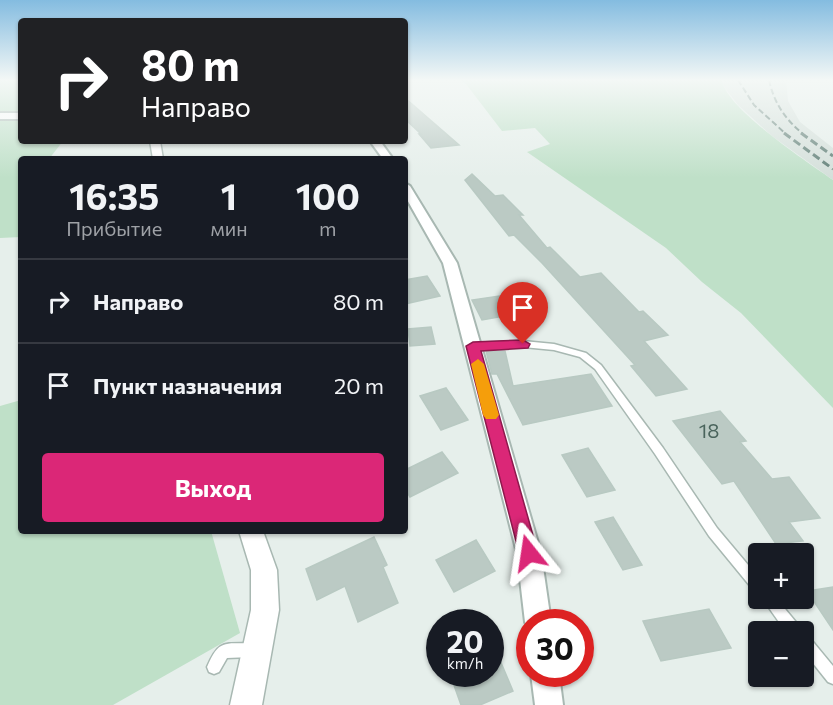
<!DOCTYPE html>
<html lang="ru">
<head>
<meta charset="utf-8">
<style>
  body { margin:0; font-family:Commissioner,sans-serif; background:#20242c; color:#f1f3f6; height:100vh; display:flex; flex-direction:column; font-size:22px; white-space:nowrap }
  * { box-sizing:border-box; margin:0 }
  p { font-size:20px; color:#9ea1a6 }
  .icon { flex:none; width:33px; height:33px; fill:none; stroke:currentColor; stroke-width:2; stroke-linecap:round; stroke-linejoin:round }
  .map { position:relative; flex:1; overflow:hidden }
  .sheet { position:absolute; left:18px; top:156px; width:390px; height:378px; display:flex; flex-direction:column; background:#171b24; border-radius:6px; box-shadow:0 2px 4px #0004 }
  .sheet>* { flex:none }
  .banner { position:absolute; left:18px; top:18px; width:390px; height:126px; border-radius:6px; box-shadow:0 2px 4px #0004; background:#202124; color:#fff; overflow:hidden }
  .fabs { position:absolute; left:748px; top:543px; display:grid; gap:12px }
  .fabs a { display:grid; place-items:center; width:66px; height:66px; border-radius:6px; background:#171b24; box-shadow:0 2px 4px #0004; font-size:30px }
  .speed { position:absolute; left:426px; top:609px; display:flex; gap:12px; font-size:30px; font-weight:700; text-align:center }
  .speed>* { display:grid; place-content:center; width:78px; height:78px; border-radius:50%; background:#171b24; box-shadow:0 2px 4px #0004; line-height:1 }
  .speed small { font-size:15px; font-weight:400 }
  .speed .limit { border:9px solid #d22; background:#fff; color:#111 }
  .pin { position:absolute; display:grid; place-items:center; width:51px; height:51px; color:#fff; margin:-62px -26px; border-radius:50% 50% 50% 0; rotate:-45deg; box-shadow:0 0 6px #0007 }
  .pin .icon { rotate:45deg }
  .me { position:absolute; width:66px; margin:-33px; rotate:345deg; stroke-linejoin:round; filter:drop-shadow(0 0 4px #0008) }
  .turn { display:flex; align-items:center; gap:21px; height:126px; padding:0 24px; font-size:27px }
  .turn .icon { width:78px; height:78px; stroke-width:2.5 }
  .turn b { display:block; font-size:42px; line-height:51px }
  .eta { display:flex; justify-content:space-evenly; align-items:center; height:102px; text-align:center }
  .eta b { font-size:36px; font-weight:700; line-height:42px }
  .primary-button { display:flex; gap:12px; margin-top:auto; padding:12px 24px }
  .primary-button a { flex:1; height:69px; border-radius:6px; background:#db2777; color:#fff; font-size:24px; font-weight:700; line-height:69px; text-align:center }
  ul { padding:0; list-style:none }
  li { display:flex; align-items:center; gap:18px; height:84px; padding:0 24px; border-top:2px solid #363941 }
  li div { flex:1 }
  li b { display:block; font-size:22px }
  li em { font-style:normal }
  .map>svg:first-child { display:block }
</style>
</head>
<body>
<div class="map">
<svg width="833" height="705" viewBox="0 0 833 705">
  <rect width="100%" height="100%" fill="#e6efeb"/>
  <path fill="#d4dfda" d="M722 80H786L788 101 800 122 833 148V180L772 136 738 105 722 84Z"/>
  <g fill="#bfe0c8">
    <path d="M0 80H21V141H63L49 159H21V237L0 238Z"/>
    <path d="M460 80H722C725 108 809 163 833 180V408L741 313 702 282 666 248 527 152 550 144 535 128 502 131 466 84Z"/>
    <path d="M21 400V531H211L240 633 113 705H0V406Z"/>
  </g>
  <g fill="#bbcac4" stroke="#b8c9c2" stroke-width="1.5">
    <path d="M405 98 459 145 431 148 419 134H421L405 119Z"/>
    <path d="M472 174 495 196 503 195 523 215H519L547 248 550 247 580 277 601 273 639 312 643 311 668 335 644 341 687 389 656 396 631 366 635 365 542 263 514 235 509 236 465 180Z"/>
    <path d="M427 276 440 296 405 304V280Z"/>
    <path d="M514 294 526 312 482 320 472 300Z"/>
    <path d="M431 327 435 344 410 346 408 329Z"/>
    <path d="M486 351H505L513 386 591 374 612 406 523 425 497 374H492Z"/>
    <path d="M446 388 468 420 441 430 420 396Z"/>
    <path d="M720 411 746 441 740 442 772 479 789 477 820 518 789 522 803 541 776 544 734 481 722 484 673 421Z"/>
    <path d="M588 448 615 490 587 497 562 455Z"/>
    <path d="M442 452 458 473 410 497 405 489V470Z"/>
    <path d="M613 517 642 565 623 570 595 522Z"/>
    <path d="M374 537 387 565 383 567 398 603 358 622 345 586 317 600 306 569Z"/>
    <path d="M476 540 495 571 454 592 436 560Z"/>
    <path d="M833 587V630L807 591Z"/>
    <path d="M709 609 731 648 661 661 643 621Z"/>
    <path d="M491 639 513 691 480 705H461L450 674H490Z"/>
  </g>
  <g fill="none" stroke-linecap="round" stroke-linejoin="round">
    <g stroke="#a8b8b2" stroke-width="3">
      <g id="service">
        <path d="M523 341 554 344 586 353 601 365 663 448 717 528 759 578V594L755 592 709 536 655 454 595 369 580 357 554 350 523 347 473 349 469 346 473 343Z"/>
        <path d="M762 598H776L800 627 801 632H786Z"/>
        <path d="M804 635 809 637 833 666V684L828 682 804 652Z"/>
        <path d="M251 643 256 645 258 650 256 655 251 657 227 658 219 672 214 674 209 672 207 667C219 639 224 644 251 643Z"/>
      </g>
    </g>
    <g stroke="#a8b8b2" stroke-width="4">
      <g id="minor">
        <rect x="0" y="113" width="21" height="6"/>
        <path d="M370 141H380L393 159H383Z"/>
        <path d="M405 183 410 186 457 263 541 553 551 622H530V631L525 622 517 553 443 263 405 196Z"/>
        <path d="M531 674H559L563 705H535Z"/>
      </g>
    </g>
    <g stroke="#a8b8b2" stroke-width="3">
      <g id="tertiary">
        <path d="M150 141H160L163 159H153Z"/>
        <path d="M239 531H263L277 570 279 610 262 705H230L251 610V570Z"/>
      </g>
    </g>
    <use href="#service" fill="#fff" fill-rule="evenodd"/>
    <use href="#minor" fill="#fff" fill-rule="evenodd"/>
    <use href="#tertiary" fill="#fff" fill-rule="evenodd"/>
    <g stroke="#5f7d75" stroke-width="2" stroke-dasharray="6 3" stroke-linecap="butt">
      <path d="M738 80 754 105 786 134"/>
      <path d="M769 80C774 103 785 119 803 134"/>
    </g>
    <g stroke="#5f7d75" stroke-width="3" stroke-dasharray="8 4" stroke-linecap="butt">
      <path d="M784 133 833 169"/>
      <path d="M801 133 833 156"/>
    </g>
  </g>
  <linearGradient id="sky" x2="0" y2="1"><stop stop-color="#84bce0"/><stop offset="0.45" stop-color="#f4f8f6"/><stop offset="1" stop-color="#f4f8f6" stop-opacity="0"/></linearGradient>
  <rect width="833" height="178" fill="url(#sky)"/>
  <path fill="#db2777" stroke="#8e194d" stroke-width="1.5" d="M523 340 530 344 528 348 481 351 538 553 536 560 529 563 522 560 519 553 466 346 473 342Z"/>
  <path fill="#f59e0b" d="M478 359 484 364 499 415 496 419H486L483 415 471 364Z"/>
  <g text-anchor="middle" stroke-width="4.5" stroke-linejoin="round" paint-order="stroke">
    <g font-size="20" fill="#4a645c">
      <text x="709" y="438">18</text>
    </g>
  </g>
</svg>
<div class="fabs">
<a>+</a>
<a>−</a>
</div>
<div class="speed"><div>20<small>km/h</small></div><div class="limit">30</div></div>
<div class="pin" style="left:523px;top:344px;background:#d93025"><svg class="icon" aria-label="arrive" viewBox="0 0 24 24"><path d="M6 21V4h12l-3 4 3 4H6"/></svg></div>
<svg class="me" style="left:529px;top:553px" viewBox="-20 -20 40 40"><path d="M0-17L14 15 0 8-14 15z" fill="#db2777" stroke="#fff" stroke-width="4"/></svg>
<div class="banner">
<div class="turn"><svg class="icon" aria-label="right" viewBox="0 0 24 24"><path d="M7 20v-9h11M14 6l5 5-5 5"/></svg><div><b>80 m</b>Направо</div></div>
</div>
<section class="sheet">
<div class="eta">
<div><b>16:35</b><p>Прибытие</p></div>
<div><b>1</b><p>мин</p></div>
<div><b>100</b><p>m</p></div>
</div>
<ul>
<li><svg class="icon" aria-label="right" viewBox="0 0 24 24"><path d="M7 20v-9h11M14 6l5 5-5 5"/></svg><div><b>Направо</b></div><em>80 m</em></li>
<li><svg class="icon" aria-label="arrive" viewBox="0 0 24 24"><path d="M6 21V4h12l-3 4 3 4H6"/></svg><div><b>Пункт назначения</b></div><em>20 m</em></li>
</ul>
<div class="primary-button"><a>Выход</a></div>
</section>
</div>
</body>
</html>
